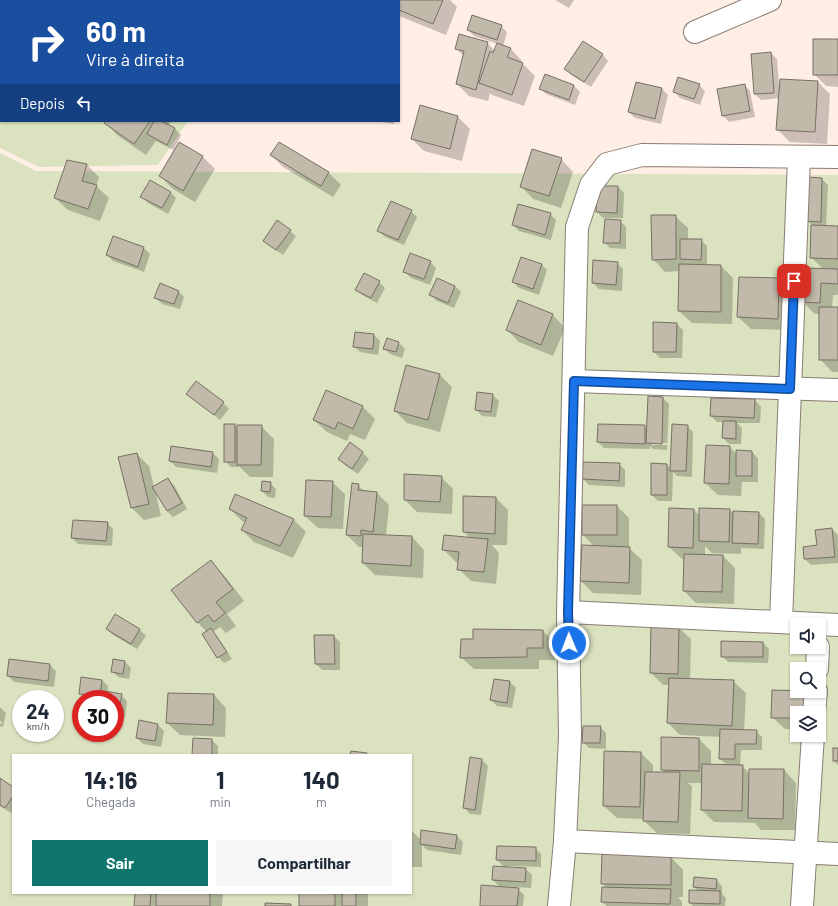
<!DOCTYPE html>
<html lang="pt">
<head>
<meta charset="utf-8">
<style>
  body { margin:0; font-family:Barlow,sans-serif; background:#f6f6f7; color:#1f2937; height:100vh; display:flex; flex-direction:column; font-size:15px; white-space:nowrap }
  * { box-sizing:border-box; margin:0 }
  p { font-size:13px; color:#747a83 }
  .icon { flex:none; width:22px; height:22px; fill:none; stroke:currentColor; stroke-width:2; stroke-linecap:round; stroke-linejoin:round }
  .map { position:relative; flex:1; overflow:hidden }
  .panel { position:absolute; left:12px; top:754px; width:400px; height:140px; display:flex; flex-direction:column; background:#fff; border-radius:0px; box-shadow:0 1px 3px #0004 }
  .panel>* { flex:none }
  .top-card { position:absolute; left:0px; top:0px; width:400px; height:122px; box-shadow:0 1px 3px #0004; background:#1a4fa0; color:#fff; overflow:hidden }
  .fabs { position:absolute; left:790px; top:618px; display:grid; gap:8px }
  .fabs a { display:grid; place-items:center; width:36px; height:36px; border-radius:0px; background:#fff; box-shadow:0 1px 3px #0004; font-size:20px }
  .speed { position:absolute; left:12px; top:690px; display:flex; gap:8px; font-size:20px; font-weight:700; text-align:center }
  .speed>* { display:grid; place-content:center; width:52px; height:52px; border-radius:50%; background:#fff; box-shadow:0 1px 3px #0004; line-height:1 }
  .speed small { font-size:10px; font-weight:400 }
  .speed .limit { border:6px solid #d22; background:#fff; color:#111 }
  .pin { position:absolute; display:grid; place-items:center; width:34px; height:34px; color:#fff; margin:-17px; border-radius:8px; box-shadow:0 2px 6px #0006 }
  .me { position:absolute; width:44px; margin:-22px; rotate:359deg; stroke-linejoin:round; filter:drop-shadow(0 0 3px #0008) }
  .turn { display:flex; align-items:center; gap:14px; height:84px; padding:0 20px; font-size:18px }
  .turn .icon { width:52px; height:52px; stroke-width:2.5 }
  .turn b { display:block; font-size:28px; line-height:34px }
  .then { display:flex; align-items:center; height:38px; padding:0 20px; background:#0003; gap:8px; font-size:15px }
  .eta { display:flex; justify-content:space-evenly; align-items:center; height:68px; text-align:center }
  .eta b { font-size:24px; font-weight:700; line-height:28px }
  .button { display:flex; gap:8px; margin-top:auto; padding:8px 20px }
  .button a { flex:1; height:46px; border-radius:0px; background:#0f766e; color:#fff; font-size:16px; font-weight:700; line-height:46px; text-align:center }
  .button a+a { background:#f6f6f7; color:#1f2937 }
  .map>svg:first-child { display:block }
</style>
</head>
<body>
<div class="map">
<svg width="838" height="906" viewBox="0 0 838 906">
  <rect width="100%" height="100%" fill="#ffeee4"/>
  <g fill="#dae2bf" fill-rule="evenodd">
    <path d="M0 0H272L271 1H1V121H188L158 165 39 167 0 148Z"/>
    <path d="M0 153 36 171 838 175V906H0ZM797 625H819V647H797ZM797 669H819V691H797ZM21 699H55V733H21ZM81 699H115V733H81ZM797 713H819V735H797ZM13 755H411V893H13Z"/>
  </g>
  <g fill="#0003" fill-rule="evenodd">
    <path d="M331 0H349L348 1H334Z"/>
    <path d="M382 0H450L457 7 446 35 399 16V1H381Z"/>
    <path d="M555 0H574L569 8Z"/>
    <path d="M501 26 507 32 503 46 510 48 522 61V63L535 76 524 106 492 95 490 93 488 101 469 96 457 84 464 56 456 49 487 43 495 51 498 44 474 36 468 30Z"/>
    <path d="M838 40V87L826 86 814 74Z"/>
    <path d="M583 42 603 55 608 61 591 87 571 75 566 69Z"/>
    <path d="M771 53 777 59 779 85 818 82 830 94 827 144 790 142 778 130 779 98 761 100 755 94Z"/>
    <path d="M545 76 574 86 580 92 575 105 546 94 540 88Z"/>
    <path d="M699 85 705 91 700 105 680 98 674 92Z"/>
    <path d="M744 85 750 91 755 117 729 122 723 116Z"/>
    <path d="M662 89 668 95 661 124 635 118 629 112Z"/>
    <path d="M421 107 458 117 470 129 462 161 424 151 412 139Z"/>
    <path d="M106 121H169L170 122 168 126 175 129 181 135 173 150 156 141 146 155 117 135 105 122Z"/>
    <path d="M376 121H394V124Z"/>
    <path d="M179 143 203 157 215 169 195 202 173 189 160 176Z"/>
    <path d="M279 143 329 173 341 185 333 197 283 167 271 155Z"/>
    <path d="M561 159 573 172 561 208 533 199 521 186Z"/>
    <path d="M87 165 99 177 96 186 109 198 100 221 68 210 55 198Z"/>
    <path d="M822 179 828 185 826 226 838 227V295H833L832 308H838V372H832L820 359V314H815L803 302 823 269 811 257 812 225 807 221Z"/>
    <path d="M618 187 624 193 623 218H603L597 212Z"/>
    <path d="M170 192 176 198 168 214 148 203 142 197Z"/>
    <path d="M411 211 417 217 404 245 385 237 379 231Z"/>
    <path d="M550 214 556 220 551 240 519 231 513 225Z"/>
    <path d="M675 216 688 228V240H701L707 246V265L721 266 733 278 732 324 692 323 679 311 680 271 665 272 653 259Z"/>
    <path d="M620 221 626 227V249L610 248 604 242Z"/>
    <path d="M290 231 296 236 283 255 270 246 264 240Z"/>
    <path d="M144 248 150 254 144 272 113 261 107 255Z"/>
    <path d="M430 262 436 268 430 285 411 278 405 272Z"/>
    <path d="M617 263 623 269 622 291 599 289 593 283Z"/>
    <path d="M541 264 547 270 539 295 519 288 513 282Z"/>
    <path d="M779 278 791 291 790 330 751 329 738 317Z"/>
    <path d="M437 279 455 286 461 292 454 308 437 301 431 295Z"/>
    <path d="M379 282 385 288 377 303 362 295 356 289Z"/>
    <path d="M178 291 184 297 180 309 162 304 156 298Z"/>
    <path d="M518 301 553 315 565 328 553 356 519 342 507 330Z"/>
    <path d="M677 324 683 330 682 358H660L654 352Z"/>
    <path d="M374 335 380 341 378 355 360 352 354 346Z"/>
    <path d="M387 339 399 343 405 349 402 358 390 354 384 348Z"/>
    <path d="M407 366 440 375 452 387 440 432 407 423 395 411Z"/>
    <path d="M188 394 223 403 229 409 220 420 194 400Z"/>
    <path d="M493 395 499 401 496 417 482 416 476 410Z"/>
    <path d="M663 398 669 404 667 450 653 449 650 446V449L604 448 598 442 645 426 647 429ZM652 443H667V445H652Z"/>
    <path d="M755 400 761 407 760 423H737L742 428 741 444H729L723 438 724 422H717L711 416Z"/>
    <path d="M362 406 375 419 365 440 350 434 347 441 327 432 314 420Z"/>
    <path d="M235 425 238 429 261 426 274 439 273 477H250L240 467H231L225 461Z"/>
    <path d="M687 426 693 432 692 477 677 476 673 472 672 501H658L652 495 667 465 671 469Z"/>
    <path d="M350 444 363 453 369 459 358 474 345 465 339 459Z"/>
    <path d="M707 447H730L737 455 752 452 758 458V482H742L741 496 718 495 705 483Z"/>
    <path d="M213 453 219 459 217 473 176 467 170 461Z"/>
    <path d="M137 454 149 466 154 487 168 479 174 485 187 509 173 517 167 511 155 490 161 516 144 520 132 508Z"/>
    <path d="M619 464 625 470V487L589 485 583 479Z"/>
    <path d="M441 477 453 489 452 514 417 512 405 500Z"/>
    <path d="M332 482 345 494 343 529 318 528 305 516Z"/>
    <path d="M270 483 276 489 275 498 268 497 262 491Z"/>
    <path d="M358 485 364 491 377 493 389 505 386 536 412 537 424 550 423 578 375 575 363 563V547H359L347 535Z"/>
    <path d="M236 496 294 520 306 532 293 558 254 542 242 530 246 523 242 521 230 509Z"/>
    <path d="M496 498 508 510 507 545H492L499 553 496 584 471 581 459 569V562H456L443 549 470 538 464 532Z"/>
    <path d="M617 506 629 518V548L642 560 641 595 593 593 581 581 595 547 583 535Z"/>
    <path d="M694 510 700 516 730 510 734 514 759 513 765 519 764 549 741 548V554L712 553 705 546V555L723 556 735 568 734 604 696 603 684 591V559H682L669 547Z"/>
    <path d="M107 523 113 529 112 546 78 544 72 538Z"/>
    <path d="M832 529 838 535V563L811 565 805 559 804 548 818 546Z"/>
    <path d="M210 561 223 574 244 601 227 614 236 626 226 633 220 627 213 632 217 636 232 659 224 663 218 657 203 635 207 632 198 623 172 590Z"/>
    <path d="M115 615 140 630 146 636 137 649 113 635 107 629Z"/>
    <path d="M678 627 691 639 690 679 733 681 746 693 744 730 756 731 762 737V750H741L740 766H742L750 774 784 770 796 783 795 830H761L755 823 714 822 702 810V783H688L692 786 690 834 657 833 644 821 645 819 617 818 604 806 641 753 653 765V773H665L662 770 699 739 711 751V765H727L720 759 721 737 680 735 668 723 669 685H663L651 673Z"/>
    <path d="M543 631 555 643V660H539V669H474L461 657 474 640Z"/>
    <path d="M334 636 340 642V670H322L316 664Z"/>
    <path d="M763 643 769 649 768 663 728 662 722 656Z"/>
    <path d="M114 660 125 662 131 668 129 679 118 677 112 671Z"/>
    <path d="M50 665 56 671 54 687 14 682 8 676Z"/>
    <path d="M102 680 108 686 107 693 121 695 127 701 125 717 115 715V699H85L80 694Z"/>
    <path d="M495 680 510 682 516 688 512 708 497 706 491 700Z"/>
    <path d="M807 692 819 713H797V730L785 729 772 717Z"/>
    <path d="M214 695 226 708 225 737 180 735 167 723Z"/>
    <path d="M0 707 6 713 3 727 0 726V723L2 724V722L0 721Z"/>
    <path d="M55 717 59 721 58 734 46 733H55Z"/>
    <path d="M158 725 164 731 161 747 143 744 137 738Z"/>
    <path d="M600 727 606 733V749L589 748 583 742Z"/>
    <path d="M194 739 212 740 218 746V755H193Z"/>
    <path d="M838 749V765L834 761Z"/>
    <path d="M471 758 482 760 488 766 481 815 470 814 464 807Z"/>
    <path d="M0 779 13 788V810L11 813 0 806Z"/>
    <path d="M411 830 421 840 457 836 463 842 461 855 427 850 422 845V867H411Z"/>
    <path d="M497 847 535 848 541 854V867L509 866 508 868 526 869 532 875 531 888 499 886 493 880 505 868 497 860Z"/>
    <path d="M671 857 683 870V897H678L682 902V906H607L602 902 607 888 602 883Z"/>
    <path d="M716 880 722 886V894L726 898 725 906H693L690 903 698 891 694 887Z"/>
    <path d="M518 889 524 895 523 906H481Z"/>
    <path d="M136 893H220L223 895 222 906H135Z"/>
    <rect x="300" y="893" width="68" height="13"/>
  </g>
  <g fill="#c1b9aa" stroke="#777062">
    <path d="M381 0H443L433 24 399 10V1H380Z"/>
    <path d="M472 15 502 25 497 40 467 30Z"/>
    <path d="M459 34 488 42 476 90 456 84 464 51 455 49Z"/>
    <rect x="813" y="39" width="25" height="36"/>
    <path d="M583 41 603 54 584 82 564 69Z"/>
    <path d="M497 43 511 48 507 57 523 63 512 95 479 83 490 51 493 53Z"/>
    <path d="M771 52 774 93 754 94 751 54Z"/>
    <path d="M545 74 574 85 569 100 539 89Z"/>
    <path d="M678 77 700 84 694 99 673 92Z"/>
    <path d="M780 79 818 81 815 132 776 130Z"/>
    <path d="M636 82 662 88 655 119 628 112Z"/>
    <path d="M745 84 750 111 722 116 717 89Z"/>
    <path d="M420 105 458 116 450 149 411 139Z"/>
    <path d="M105 121H150L134 144 104 123Z"/>
    <path d="M154 121H161L175 128 167 145 147 134Z"/>
    <path d="M179 142 203 156 183 191 159 176Z"/>
    <path d="M279 142 329 172 321 186 270 155Z"/>
    <path d="M532 149 562 158 549 196 520 187Z"/>
    <path d="M67 160 87 164 82 181 97 185 88 209 54 198Z"/>
    <path d="M807 177 822 178 821 222 806 221Z"/>
    <path d="M150 180 171 192 162 208 140 197Z"/>
    <path d="M598 186H618L617 213 596 212Z"/>
    <path d="M391 201 412 210 398 240 377 231Z"/>
    <path d="M518 204 551 213 545 235 512 225Z"/>
    <path d="M651 215H676V259L652 260Z"/>
    <path d="M605 219 621 220 620 243H603Z"/>
    <path d="M277 220 291 230 276 250 263 241Z"/>
    <path d="M811 225 838 226V259L810 258Z"/>
    <path d="M113 236 144 247 138 267 106 255Z"/>
    <path d="M680 239H702L701 260 680 259Z"/>
    <path d="M410 253 431 261 424 279 403 272Z"/>
    <path d="M521 257 542 264 533 289 512 282Z"/>
    <path d="M593 260 618 262 616 285 592 283Z"/>
    <path d="M679 264 721 265V312L678 311Z"/>
    <path d="M804 268 838 269V284L821 283 820 303 802 302Z"/>
    <path d="M364 273 380 281 371 298 355 290Z"/>
    <path d="M739 277 779 278 778 319 737 317Z"/>
    <path d="M437 278 455 286 448 303 429 295Z"/>
    <path d="M160 283 179 291 174 304 154 298Z"/>
    <path d="M518 300 553 314 541 345 506 330Z"/>
    <rect x="819" y="307" width="19" height="53"/>
    <path d="M653 322 677 323 676 352H653Z"/>
    <path d="M355 332 374 334 373 349 353 347Z"/>
    <path d="M387 338 399 342 396 352 383 349Z"/>
    <path d="M406 365 440 374 428 420 394 411Z"/>
    <path d="M196 381 224 402 214 415 186 394Z"/>
    <path d="M326 390 363 406 353 429 338 422 335 429 313 420Z"/>
    <path d="M477 392 493 394 491 412 475 410Z"/>
    <path d="M648 396 663 397 662 444 646 443Z"/>
    <path d="M711 398 755 399 754 418 710 416Z"/>
    <path d="M723 421H736V439L722 438Z"/>
    <rect x="224" y="424" width="11" height="38"/>
    <path d="M598 424 645 425V444L597 442Z"/>
    <path d="M672 424 688 425 686 471H670Z"/>
    <path d="M237 425H262L261 465H237Z"/>
    <path d="M350 442 363 452 352 469 338 459Z"/>
    <path d="M706 445 730 446 729 484 704 483Z"/>
    <path d="M171 446 213 452 211 467 169 461Z"/>
    <path d="M736 450 752 451V476H736Z"/>
    <path d="M137 453 149 504 131 508 118 457Z"/>
    <path d="M583 462 620 463 619 481 582 479Z"/>
    <path d="M651 463 667 464V495H651Z"/>
    <path d="M404 474 442 476 440 502 404 500Z"/>
    <path d="M168 478 182 503 167 511 152 487Z"/>
    <path d="M306 480 333 481 331 517 304 516Z"/>
    <path d="M262 481 271 482 270 492 261 491Z"/>
    <path d="M352 483 359 484 358 490 377 492 373 532 361 530V536L346 535Z"/>
    <path d="M235 494 294 519 280 546 241 530 247 518 229 509Z"/>
    <path d="M463 496 496 497 495 534 463 532Z"/>
    <rect x="582" y="505" width="35" height="30"/>
    <path d="M669 508 694 509 693 548 668 547Z"/>
    <path d="M699 508 730 509 729 542 699 541Z"/>
    <path d="M733 511 759 512 758 544 732 543Z"/>
    <path d="M73 520 108 522 106 541 71 538Z"/>
    <path d="M832 528 835 557 804 559 803 547 817 545 815 530Z"/>
    <path d="M363 534 412 536 411 566 362 563Z"/>
    <path d="M444 535 488 539 484 572 457 570 459 552 442 550Z"/>
    <path d="M582 545 630 547 629 583 580 581Z"/>
    <path d="M684 554 723 555 722 592 683 591Z"/>
    <path d="M211 560 233 589 216 602 225 613 214 622 208 615 197 623 171 590Z"/>
    <path d="M115 614 140 629 131 644 106 629Z"/>
    <path d="M651 625 679 626 678 674 650 673Z"/>
    <path d="M211 628 227 652 217 658 202 634Z"/>
    <path d="M473 629 543 630V648H527V657L460 658 461 639H473Z"/>
    <path d="M314 635H334L335 664H315Z"/>
    <path d="M721 641 763 642V657H721Z"/>
    <path d="M9 659 50 664 48 681 7 676Z"/>
    <path d="M113 659 125 661 123 674 111 672Z"/>
    <path d="M81 677 102 680 100 696 79 694Z"/>
    <path d="M669 678 734 680 732 726 667 723Z"/>
    <path d="M494 679 510 681 507 703 490 700Z"/>
    <path d="M772 690 808 691 807 713H797V718H771Z"/>
    <path d="M105 691 122 694 119 711H115V699H104Z"/>
    <path d="M168 693 214 694 213 725 166 723Z"/>
    <path d="M139 720 158 724 155 741 136 738Z"/>
    <path d="M583 726H601L600 743H582Z"/>
    <path d="M720 729 757 730 756 744H735V759H719Z"/>
    <path d="M661 737 699 738V771L661 770Z"/>
    <path d="M193 738 212 739V755H192Z"/>
    <rect x="833" y="748" width="5" height="13"/>
    <path d="M351 751 367 753V755H350Z"/>
    <path d="M604 751 641 752 640 807 603 806Z"/>
    <path d="M470 757 482 759 475 810 463 808Z"/>
    <path d="M702 764 743 765 742 811 701 810Z"/>
    <path d="M749 769H784L783 819 748 818Z"/>
    <path d="M645 772H680L678 822 643 821Z"/>
    <path d="M0 778 13 787V796L5 808 0 805Z"/>
    <path d="M421 830 457 835 455 849 420 844Z"/>
    <path d="M497 846 536 847V861L496 860Z"/>
    <path d="M602 854 671 856V885L601 884Z"/>
    <path d="M493 866 526 868 525 882 492 880Z"/>
    <path d="M694 877 717 879 716 889 693 887Z"/>
    <path d="M481 885 519 888 517 906H480Z"/>
    <path d="M602 887 671 889 670 904 601 902Z"/>
    <path d="M689 890 720 891V904L689 903Z"/>
    <path d="M135 893H151L150 906H134Z"/>
    <rect x="156" y="893" width="54" height="13"/>
    <rect x="299" y="893" width="36" height="13"/>
    <rect x="342" y="893" width="14" height="13"/>
    <path d="M265 903 291 904V906H265Z"/>
  </g>
  <g fill="none" stroke-linecap="round" stroke-linejoin="round">
    <g stroke="#8b7c73" stroke-width="24">
      <g id="minor">
        <path d="M695 32 770 0"/>
        <path d="M574 381 838 390"/>
        <path d="M568 612 838 625"/>
        <path d="M781 622 799 157"/>
        <path d="M817 669 818 647"/>
        <path d="M814 713 816 691"/>
        <path d="M565 841 838 854"/>
        <path d="M559 906 565 841 570 736 568 612 577 227 591 185 607 164 642 155 838 157"/>
        <path d="M802 906 813 735"/>
      </g>
    </g>
    <use href="#minor" stroke="#fff" stroke-width="22"/>
  </g>
  <g fill="none" stroke-linecap="round" stroke-linejoin="round">
    <g stroke="#114b97" stroke-width="10">
      <path id="route" d="M569 643 568 612 574 381 790 389 794 281"/>
    </g>
    <use href="#route" stroke="#1a73e8" stroke-width="7"/>
  </g>
</svg>
<div class="fabs">
<a><svg class="icon" aria-label="sound" viewBox="0 0 24 24"><path d="M4 9h4l5-4v14l-5-4H4zM17 9q2 3 0 6"/></svg></a>
<a><svg class="icon" aria-label="search" viewBox="0 0 24 24"><circle cx="10" cy="10" r="6"/><path d="M15 15l6 6"/></svg></a>
<a><svg class="icon" aria-label="layers" viewBox="0 0 24 24"><path d="M12 4l9 5-9 5-9-5zM3 14l9 5 9-5"/></svg></a>
</div>
<div class="speed"><div>24<small>km/h</small></div><div class="limit">30</div></div>
<div class="pin" style="left:794px;top:281px;background:#d93025"><svg class="icon" aria-label="arrive" viewBox="0 0 24 24"><path d="M6 21V4h12l-3 4 3 4H6"/></svg></div>
<svg class="me" style="left:569px;top:643px" viewBox="-20 -20 40 40"><circle r="17" fill="#1a73e8" stroke="#fff" stroke-width="3"/><path d="M0-11L8 9 0 5-8 9z" fill="#fff"/></svg>
<div class="top-card">
<div class="turn"><svg class="icon" aria-label="right" viewBox="0 0 24 24"><path d="M7 20v-9h11M14 6l5 5-5 5"/></svg><div><b>60 m</b>Vire à direita</div></div>
<div class="then">Depois<svg class="icon" aria-label="left" viewBox="0 0 24 24"><path d="M17 20v-9H6M10 6l-5 5 5 5"/></svg></div>
</div>
<section class="panel">
<div class="eta">
<div><b>14:16</b><p>Chegada</p></div>
<div><b>1</b><p>min</p></div>
<div><b>140</b><p>m</p></div>
</div>
<div class="button"><a>Sair</a><a>Compartilhar</a></div>
</section>
</div>
</body>
</html>
